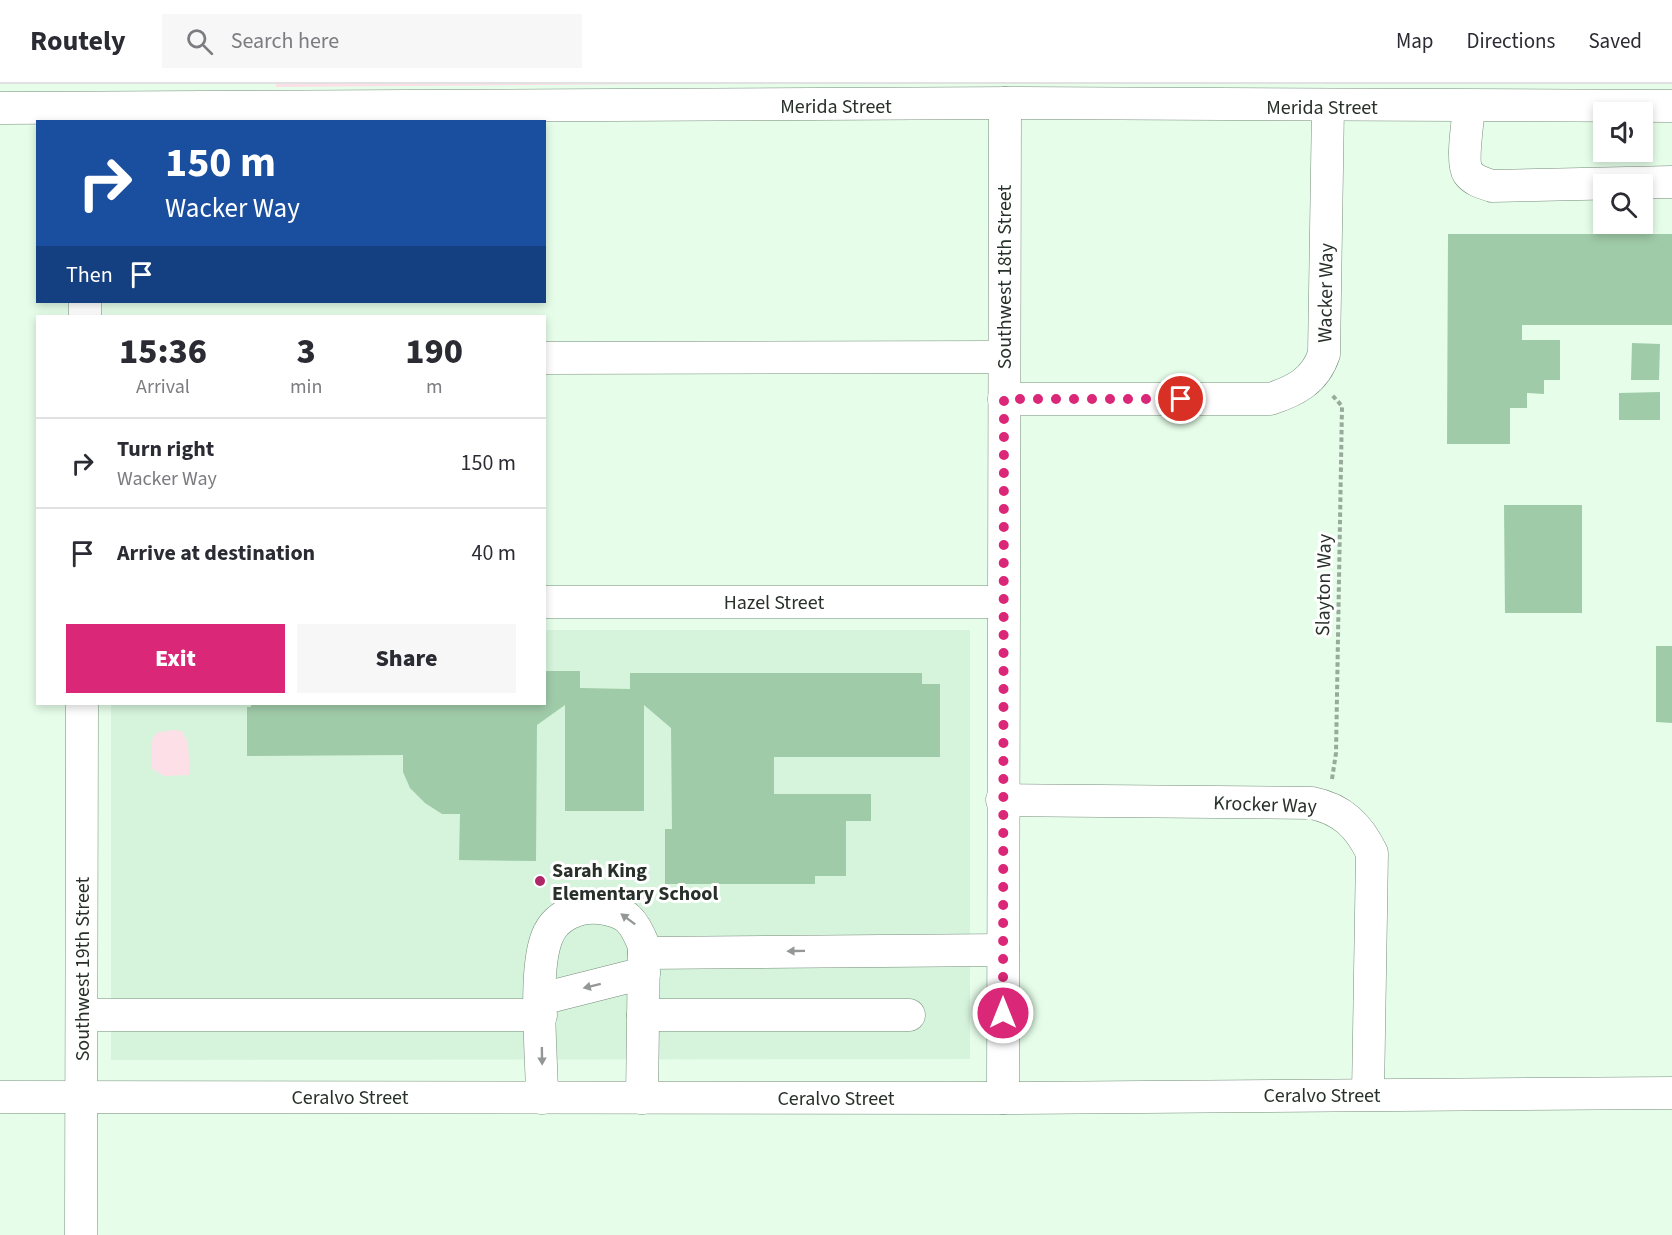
<!DOCTYPE html>
<html lang="en">
<head>
<meta charset="utf-8">
<style>
  body { margin:0; font-family:"Source Sans 3",sans-serif; background:#f7f7f7; color:#2b2b33; height:100vh; display:flex; flex-direction:column; font-size:22px; white-space:nowrap }
  * { box-sizing:border-box; margin:0 }
  p { font-size:20px; color:#7c7c81 }
  .icon { flex:none; width:33px; height:33px; fill:none; stroke:currentColor; stroke-width:2; stroke-linecap:round; stroke-linejoin:round }
  .map { position:relative; flex:1; overflow:hidden }
  .side { position:absolute; left:36px; top:231px; width:510px; height:390px; display:flex; flex-direction:column; background:#fff; border-radius:0px; box-shadow:0 3px 9px #0003 }
  .side>* { flex:none }
  .guide { position:absolute; left:36px; top:36px; width:510px; height:183px; border-radius:0px; box-shadow:0 3px 9px #0003; background:#1a4fa0; color:#fff; overflow:hidden }
  .fabs { position:absolute; left:1593px; top:18px; display:grid; gap:12px }
  .fabs a { display:grid; place-items:center; width:60px; height:60px; border-radius:0px; background:#fff; box-shadow:0 3px 9px #0003; font-size:30px }
  .pin { position:absolute; display:grid; place-items:center; width:51px; height:51px; color:#fff; margin:-26px; border:3px solid #fff; border-radius:50%; box-shadow:0 2px 6px #0007 }
  .me { position:absolute; width:66px; margin:-33px; rotate:0deg; stroke-linejoin:round; filter:drop-shadow(0 0 4px #0008) }
  .turn { display:flex; align-items:center; gap:21px; height:126px; padding:0 30px; font-size:27px }
  .turn .icon { width:78px; height:78px; stroke-width:2.5 }
  .turn b { display:block; font-size:42px; line-height:51px }
  .then { display:flex; align-items:center; height:57px; padding:0 30px; background:#0003; gap:12px; font-size:22px }
  .eta { display:flex; justify-content:space-evenly; align-items:center; height:102px; text-align:center }
  .eta b { font-size:36px; font-weight:800; line-height:42px }
  .cta { display:flex; gap:12px; margin-top:auto; padding:12px 30px }
  .cta a { flex:1; height:69px; border-radius:0px; background:#db2777; color:#fff; font-size:24px; font-weight:800; line-height:69px; text-align:center }
  .cta a+a { background:#f7f7f7; color:#2b2b33 }
  ul { padding:0; list-style:none }
  li { display:flex; align-items:center; gap:18px; height:90px; padding:0 30px; border-top:2px solid #e1e1e2 }
  li div { flex:1 }
  li b { display:block; font-size:22px }
  li em { font-style:normal }
  header { display:flex; align-items:center; gap:36px; box-sizing:border-box; height:84px; padding:0 30px; background:#fff; border-bottom:2px solid #e1e1e2 }
  header strong { font-size:28px }
  nav { display:flex; gap:33px; margin-inline-start:auto; font-size:21px }
  .search { width:420px; height:54px; background:#f7f7f7; display:flex; align-items:center; gap:15px; box-sizing:border-box; padding:0 21px; border-radius:0px; color:#7c7c81; font-size:22px }
  .map>svg:first-child { display:block }
</style>
</head>
<body>
<header>
<strong>Routely</strong>
<div class="search"><svg class="icon" aria-label="search" viewBox="0 0 24 24"><circle cx="10" cy="10" r="6"/><path d="M15 15l6 6"/></svg>Search here</div>
<nav><a>Map</a><a>Directions</a><a>Saved</a></nav>
</header>
<div class="map">
<svg width="1672" height="1151" viewBox="0 0 1672 1151">
  <rect width="100%" height="100%" fill="#e5fde9"/>
  <path fill="#d5f4db" d="M545 546H970V975L111 976V620H544Z"/>
  <g fill="#fddfe8">
    <path d="M276 0H672L276 3Z"/>
    <path d="M172 646 182 647 188 659 190 691 164 692 151 684V658L156 649Z"/>
  </g>
  <g fill="#a0cba9">
    <path d="M1448 150H1672V241H1522V256H1560V296H1544V310L1527 309V324H1510V360H1447Z"/>
    <path d="M1632 259 1660 260 1659 296H1631Z"/>
    <path d="M1660 308V336H1619V309Z"/>
    <path d="M1504 421H1582V529H1505Z"/>
    <path d="M1656 562H1672V639L1656 638Z"/>
    <path d="M544 587H580V604L630 605V589H922V600H940V673H774V710H871V737H846V792H815V800H665V745H672L671 644 644 621V727H565V621L537 641 536 777 459 776 460 730H442L425 719 410 704 403 688V671L247 672V623H251V620H544Z"/>
  </g>
  <g fill="none" stroke-linecap="round" stroke-linejoin="round">
    <g stroke="#778d7b" stroke-width="33">
      <g id="minor">
        <path d="M1469 23C1468 37 1461 78 1468 89 1474 97 1483 99 1492 102L1672 98"/>
        <path d="M0 24 1019 19 1672 22"/>
        <path d="M85 218V232"/>
        <path d="M544 274 1004 273"/>
        <path d="M1004 315H1270C1295 307 1315 297 1324 270L1328 23"/>
        <path d="M544 518H1003"/>
        <path d="M1002 716 1312 719C1342 725 1359 742 1372 769L1368 1010"/>
        <path d="M644 869 1003 866"/>
        <path d="M541 915 644 889"/>
        <path d="M82 931H541"/>
        <path d="M643 931H909"/>
        <path d="M0 1013 1003 1014 1672 1009"/>
        <path d="M542 1014C542 973 533 888 547 853 555 832 578 822 599 824 627 827 634 837 644 862L642 1014"/>
        <path d="M1003 1014 1005 19"/>
        <path d="M81 1151 82 620"/>
      </g>
    </g>
    <path stroke="#98aa9b" stroke-width="4" stroke-dasharray="4.5 3" stroke-linecap="butt" d="M1332 695 1336 669 1342 322 1332 311"/>
    <use href="#minor" stroke="#fff" stroke-width="32"/>
  </g>
  <defs><path id="oneway-solid" d="M-6-.8H1V-3.2L6.5 0L1 3.2V.8H-6Z" transform="scale(1.5)"/></defs>
  <g fill="#939894">
    <use href="#oneway-solid" transform="translate(628 835) rotate(-143)"/>
    <use href="#oneway-solid" transform="translate(796 867) rotate(179)"/>
    <use href="#oneway-solid" transform="translate(592 902) rotate(166)"/>
    <use href="#oneway-solid" transform="translate(542 972) rotate(89)"/>
  </g>
  <g fill="none" stroke-linecap="round" stroke-linejoin="round">
    <path stroke="#db2777" stroke-width="10" stroke-dasharray="0 18" d="M1003 929 1004 315H1181"/>
  </g>
  <circle fill="#af2769" stroke="#fff" stroke-width="2" cx="540" cy="797" r="6"/>
  <g text-anchor="middle" stroke-width="6" stroke-linejoin="round" paint-order="stroke">
    <g font-size="20" fill="#273029" stroke="#fff">
      <text x="836" y="29">Merida Street</text>
      <text x="1322" y="30">Merida Street</text>
      <text transform="translate(1004 193) rotate(-90)" y="7">Southwest 18th Street</text>
      <text transform="translate(1325 209) rotate(-89)" y="7">Wacker Way</text>
      <text transform="translate(1323 501) rotate(-89)" y="7">Slayton Way</text>
      <text x="774" y="525">Hazel Street</text>
      <text transform="translate(1265 720) rotate(2)" y="7">Krocker Way</text>
      <text transform="translate(82 885) rotate(-90)" y="7">Southwest 19th Street</text>
      <text x="1322" y="1018">Ceralvo Street</text>
      <text x="350" y="1020">Ceralvo Street</text>
      <text x="836" y="1021">Ceralvo Street</text>
    </g>
    <g font-size="20" font-weight="bold" fill="#273029" stroke="#fff" text-anchor="start">
      <text x="552" y="793">Sarah King<tspan x="552" dy="23">Elementary School</tspan></text>
    </g>
  </g>
</svg>
<div class="fabs">
<a><svg class="icon" aria-label="sound" viewBox="0 0 24 24"><path d="M4 9h4l5-4v14l-5-4H4zM17 9q2 3 0 6"/></svg></a>
<a><svg class="icon" aria-label="search" viewBox="0 0 24 24"><circle cx="10" cy="10" r="6"/><path d="M15 15l6 6"/></svg></a>
</div>
<div class="pin" style="left:1181px;top:315px;background:#d93025"><svg class="icon" aria-label="arrive" viewBox="0 0 24 24"><path d="M6 21V4h12l-3 4 3 4H6"/></svg></div>
<svg class="me" style="left:1003px;top:929px" viewBox="-20 -20 40 40"><circle r="17" fill="#db2777" stroke="#fff" stroke-width="3"/><path d="M0-11L8 9 0 5-8 9z" fill="#fff"/></svg>
<div class="guide">
<div class="turn"><svg class="icon" aria-label="right" viewBox="0 0 24 24"><path d="M7 20v-9h11M14 6l5 5-5 5"/></svg><div><b>150 m</b>Wacker Way</div></div>
<div class="then">Then<svg class="icon" aria-label="arrive" viewBox="0 0 24 24"><path d="M6 21V4h12l-3 4 3 4H6"/></svg></div>
</div>
<section class="side">
<div class="eta">
<div><b>15:36</b><p>Arrival</p></div>
<div><b>3</b><p>min</p></div>
<div><b>190</b><p>m</p></div>
</div>
<ul>
<li><svg class="icon" aria-label="right" viewBox="0 0 24 24"><path d="M7 20v-9h11M14 6l5 5-5 5"/></svg><div><b>Turn right</b><p>Wacker Way</p></div><em>150 m</em></li>
<li><svg class="icon" aria-label="arrive" viewBox="0 0 24 24"><path d="M6 21V4h12l-3 4 3 4H6"/></svg><div><b>Arrive at destination</b></div><em>40 m</em></li>
</ul>
<div class="cta"><a>Exit</a><a>Share</a></div>
</section>
</div>
</body>
</html>
